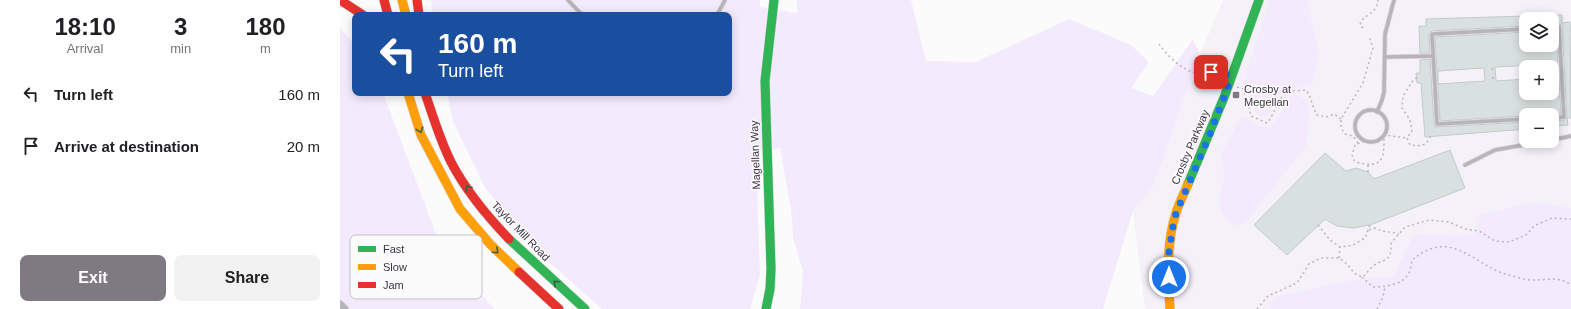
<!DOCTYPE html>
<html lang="en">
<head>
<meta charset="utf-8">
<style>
  body { margin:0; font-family:Helvetica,sans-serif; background:#f2f2f2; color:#202124; height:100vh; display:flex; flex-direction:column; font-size:15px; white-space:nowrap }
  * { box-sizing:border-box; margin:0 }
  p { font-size:13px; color:#757577 }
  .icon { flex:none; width:22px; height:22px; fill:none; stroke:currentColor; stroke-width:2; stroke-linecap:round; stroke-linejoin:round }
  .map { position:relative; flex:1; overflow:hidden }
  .details { display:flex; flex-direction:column; background:#fff; width:340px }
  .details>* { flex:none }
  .hud { position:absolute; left:12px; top:12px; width:380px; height:84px; border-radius:8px; box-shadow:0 2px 10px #0003; background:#1a4fa0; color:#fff; overflow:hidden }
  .fabs { position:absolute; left:1179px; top:12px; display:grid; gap:8px }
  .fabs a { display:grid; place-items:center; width:40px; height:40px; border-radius:8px; background:#fff; box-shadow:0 2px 10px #0003; font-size:20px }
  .pin { position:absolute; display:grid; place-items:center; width:34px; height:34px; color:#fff; margin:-17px; border-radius:8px; box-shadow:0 2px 6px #0006 }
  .me { position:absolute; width:44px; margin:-22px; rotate:0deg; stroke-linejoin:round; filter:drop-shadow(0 0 3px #0008) }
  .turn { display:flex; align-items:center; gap:14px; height:84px; padding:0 20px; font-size:18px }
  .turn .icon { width:52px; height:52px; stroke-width:2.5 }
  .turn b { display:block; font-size:28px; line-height:34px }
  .eta { display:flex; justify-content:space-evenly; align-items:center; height:68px; text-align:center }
  .eta b { font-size:24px; font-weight:600; line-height:28px }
  .primary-button { display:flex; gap:8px; margin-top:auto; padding:8px 20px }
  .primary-button a { flex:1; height:46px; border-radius:8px; background:#7f7a82; color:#fff; font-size:16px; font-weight:600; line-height:46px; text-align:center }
  .primary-button a+a { background:#f2f2f2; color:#202124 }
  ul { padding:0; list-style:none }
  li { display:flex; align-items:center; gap:12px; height:52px; padding:0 20px }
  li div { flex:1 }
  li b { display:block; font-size:15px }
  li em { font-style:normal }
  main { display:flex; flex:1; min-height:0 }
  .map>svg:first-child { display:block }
</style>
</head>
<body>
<main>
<section class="details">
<div class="eta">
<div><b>18:10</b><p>Arrival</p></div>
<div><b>3</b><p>min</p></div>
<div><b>180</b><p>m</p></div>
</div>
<ul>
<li><svg class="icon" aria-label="left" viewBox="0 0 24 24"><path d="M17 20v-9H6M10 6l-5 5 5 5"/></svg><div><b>Turn left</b></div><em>160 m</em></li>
<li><svg class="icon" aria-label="arrive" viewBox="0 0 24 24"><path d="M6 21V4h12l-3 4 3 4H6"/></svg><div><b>Arrive at destination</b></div><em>20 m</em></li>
</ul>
<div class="primary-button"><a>Exit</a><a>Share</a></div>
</section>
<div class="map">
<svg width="1231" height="309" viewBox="0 0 1231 309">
  <rect width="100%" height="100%" fill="#fbfbfb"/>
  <path fill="#f5f1f9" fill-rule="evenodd" d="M883 0H1231V208L1194 202 1135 235 1073 234 1053 277 1011 280 935 297 928 309H805L793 211 814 184 860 54ZM1186 19H1212V45H1186ZM1186 67H1212V93H1186ZM1186 115H1212V141H1186Z"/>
  <g fill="#f4eafd">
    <path d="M91 0H420V7L457 13V0H571L586 61 636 62 729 19 791 45 809 62 791 88 813 96 853 39 860 54 814 184 793 211 763 309H460L463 271 453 237 451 209 440 148 416 152 420 275 410 309H262L209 262 145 188 113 121 107 93H389V15H93Z"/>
    <path d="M930 0H969L968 6 978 48V58L973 84 944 91 938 96 929 116C913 120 913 102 908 92 907 89 905 86 903 83Z"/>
    <path d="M0 27 15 46V93H43L102 250 154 309H0Z"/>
    <path d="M956 95 965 99 970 111 966 146 908 220 896 226 887 220 881 209 879 194 885 178 880 157 900 118C910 118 912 123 920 126 935 131 943 107 948 97Z"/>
    <path d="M1194 202 1231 208V309H928L935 297 1011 280 1053 277 1073 234 1134 235 1141 215Z"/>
  </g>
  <g fill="#d9e1e0" stroke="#c3cac9" fill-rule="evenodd">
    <path d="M1212 15H1222V23L1230 22 1231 118H1227L1222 26 1220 24H1212Z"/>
    <path d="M1186 16V26L1091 31 1089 34 1090 53H1080L1079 26H1086V19Z"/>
    <path d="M1212 30H1216L1221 114 1100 121 1095 37 1186 32V45H1212ZM1214 64V77L1212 78V93H1186V79L1156 81 1155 67ZM1144 68 1145 81 1098 84V71Z"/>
    <path d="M1090 59 1094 124 1095 127 1186 122V129L1085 137 1081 83H1077L1076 73H1080V60Z"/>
    <path d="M1227 118 1228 125 1212 126V121L1224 120Z"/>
    <path d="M1110 150 1125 188 1030 225 1013 228 997 226 985 219 947 255 914 225 985 153 1006 171 1016 168 1028 172 1034 179Z"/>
  </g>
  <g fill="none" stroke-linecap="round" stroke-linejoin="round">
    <g stroke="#d9d7da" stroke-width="5">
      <g id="lane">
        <path d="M228 0 242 15"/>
        <path d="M377 15 385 0"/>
        <path d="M1212 27H1219L1224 117 1212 118"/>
        <path d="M1186 29 1092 34 1097 124 1186 119"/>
        <path d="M1045 57 1093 56"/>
        <circle cx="1031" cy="126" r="16"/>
        <path d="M1037 112 1042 100 1044 92 1045 34 1054 0"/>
        <path d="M1212 140 1231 136"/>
        <path d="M1125 165 1155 150 1205 141"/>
      </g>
    </g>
    <g stroke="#d9d7da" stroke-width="8">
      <path id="street" d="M0 304 5 309"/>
    </g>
    <g stroke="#d9d7da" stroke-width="10">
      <g id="fast">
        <path d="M848 184 885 95 919 0"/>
        <path d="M169 239 245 309"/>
        <path d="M426 309 430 289 431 269 425 81 434 0"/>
      </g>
    </g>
    <g stroke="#d9d7da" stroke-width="10">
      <g id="slow">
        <path d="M62 0 66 15"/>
        <path d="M68 93 81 135 120 209 150 244 179 272"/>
        <path d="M830 309C828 278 826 243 836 213 839 203 844 194 848 184"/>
      </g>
    </g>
    <g stroke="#d9d7da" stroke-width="10">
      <g id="jam">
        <path d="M0 0 23 15"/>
        <path d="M44 0 48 15"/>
        <path d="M77 0 79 15"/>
        <path d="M85 93C93 116 100 140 111 162 126 191 147 216 169 239"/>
        <path d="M179 272 219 309"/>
      </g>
    </g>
    <g stroke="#b8b6ba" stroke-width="1.5" stroke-dasharray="2 3" stroke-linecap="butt">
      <path d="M1023 28 1020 25 1021 21C1028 13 1037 13 1038 0"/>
      <path d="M819 44C827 55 841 70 856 73 863 75 873 72 881 71L883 73"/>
      <path d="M1152 70 1153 67"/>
      <path d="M1153 77V81"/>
      <path d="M1077 78 1074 79 1063 96 1062 108 1070 120 1072 131 1067 138 1070 145C1079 146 1086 147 1090 137"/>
      <path d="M897 87 903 89 907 99 911 116 927 123C934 115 940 95 946 93 952 90 960 91 966 90 972 98 972 107 977 115L986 117 994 114 1001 119"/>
      <path d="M1024 141 1015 145 1012 155 1015 162C1044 169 1044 160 1044 135L1067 138"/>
      <path d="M1018 143 1013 136 1005 134 1001 128V119L1023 83 1033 48 1029 36"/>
      <path d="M1028 165V172"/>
      <path d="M978 225 990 240 1000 247 1013 245 1025 238 1030 225"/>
      <path d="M1029 230 1035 228C1044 233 1050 231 1059 234"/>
      <path d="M999 258 1000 247"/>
      <path d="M1022 277 1033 287C1045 287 1063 285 1069 273 1071 270 1071 264 1072 260 1082 252 1094 245 1108 247 1130 251 1149 271 1169 275 1176 277 1183 279 1190 280 1205 281 1218 275 1231 285"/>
      <path d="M917 309 928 296 957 283 969 264 981 258H999L1008 265 1014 273 1022 277C1029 273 1026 272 1031 268 1042 257 1052 265 1051 243L1065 227 1089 220 1109 222 1125 229 1139 231 1155 241 1169 242 1186 235 1194 226 1212 218 1231 219"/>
      <path d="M1037 309 1043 297 1045 287"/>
    </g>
    <use href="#lane" stroke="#b7b5b9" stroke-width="3.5"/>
    <use href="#street" stroke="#b7b5b9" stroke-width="7"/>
    <use href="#fast" stroke="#30b455" stroke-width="9"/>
    <use href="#slow" stroke="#ff9f0a" stroke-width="9"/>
    <use href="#jam" stroke="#e5322d" stroke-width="9"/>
  </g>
  <defs><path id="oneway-chevron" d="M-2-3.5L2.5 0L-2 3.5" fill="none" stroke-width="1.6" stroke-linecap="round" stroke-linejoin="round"/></defs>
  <g stroke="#386148">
    <use href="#oneway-chevron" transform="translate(80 130) rotate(70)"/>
    <use href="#oneway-chevron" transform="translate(128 188) rotate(-126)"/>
    <use href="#oneway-chevron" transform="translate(156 251) rotate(43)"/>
    <use href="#oneway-chevron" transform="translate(216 283) rotate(-138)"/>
  </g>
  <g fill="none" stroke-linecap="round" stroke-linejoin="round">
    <path stroke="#1a73e8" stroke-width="7" stroke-dasharray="0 12.6" d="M829 277V252L833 226 836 213 868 139 889 84 886 74 881 71 871 72"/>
  </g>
  <rect fill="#7f7a82" stroke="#fbfbfb" stroke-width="1.5" x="892" y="91" width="8" height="8" rx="2"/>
  <g text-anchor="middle" stroke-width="3" stroke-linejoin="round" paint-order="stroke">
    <g font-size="11" fill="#3c3541" stroke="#fbfbfb" text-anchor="start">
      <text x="904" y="93">Crosby at<tspan x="904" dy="13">Megellan</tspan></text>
    </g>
    <g font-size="11" fill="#3c3541" stroke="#fbfbfb">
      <text transform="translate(850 147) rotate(-67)" y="4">Crosby Parkway</text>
      <text transform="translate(415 155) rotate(-92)" y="4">Magellan Way</text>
      <text transform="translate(181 231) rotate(46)" y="4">Taylor Mill Road</text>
    </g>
  </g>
  <rect x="10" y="235" width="132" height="64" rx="6" fill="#fbfbfb" stroke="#c2c0c3" stroke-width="1"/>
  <rect x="18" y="246" width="18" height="6" fill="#30b455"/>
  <rect x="18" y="264" width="18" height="6" fill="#ff9f0a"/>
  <rect x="18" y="282" width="18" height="6" fill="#e5322d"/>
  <g font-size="11" fill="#3c3541">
    <text x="43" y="253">Fast</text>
    <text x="43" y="271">Slow</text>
    <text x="43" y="289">Jam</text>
  </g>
</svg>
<div class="fabs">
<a><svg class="icon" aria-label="layers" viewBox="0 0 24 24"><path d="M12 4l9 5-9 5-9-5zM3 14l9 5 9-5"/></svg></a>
<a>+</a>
<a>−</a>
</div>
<div class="pin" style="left:871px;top:72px;background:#d93025"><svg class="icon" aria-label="arrive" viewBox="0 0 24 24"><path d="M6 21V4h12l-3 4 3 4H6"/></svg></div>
<svg class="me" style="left:829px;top:277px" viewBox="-20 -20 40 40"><circle r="17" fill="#1a73e8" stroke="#fff" stroke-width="3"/><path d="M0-11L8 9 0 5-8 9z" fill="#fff"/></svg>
<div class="hud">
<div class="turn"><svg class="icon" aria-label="left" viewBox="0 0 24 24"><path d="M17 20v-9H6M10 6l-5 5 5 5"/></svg><div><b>160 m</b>Turn left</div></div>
</div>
</div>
</main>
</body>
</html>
